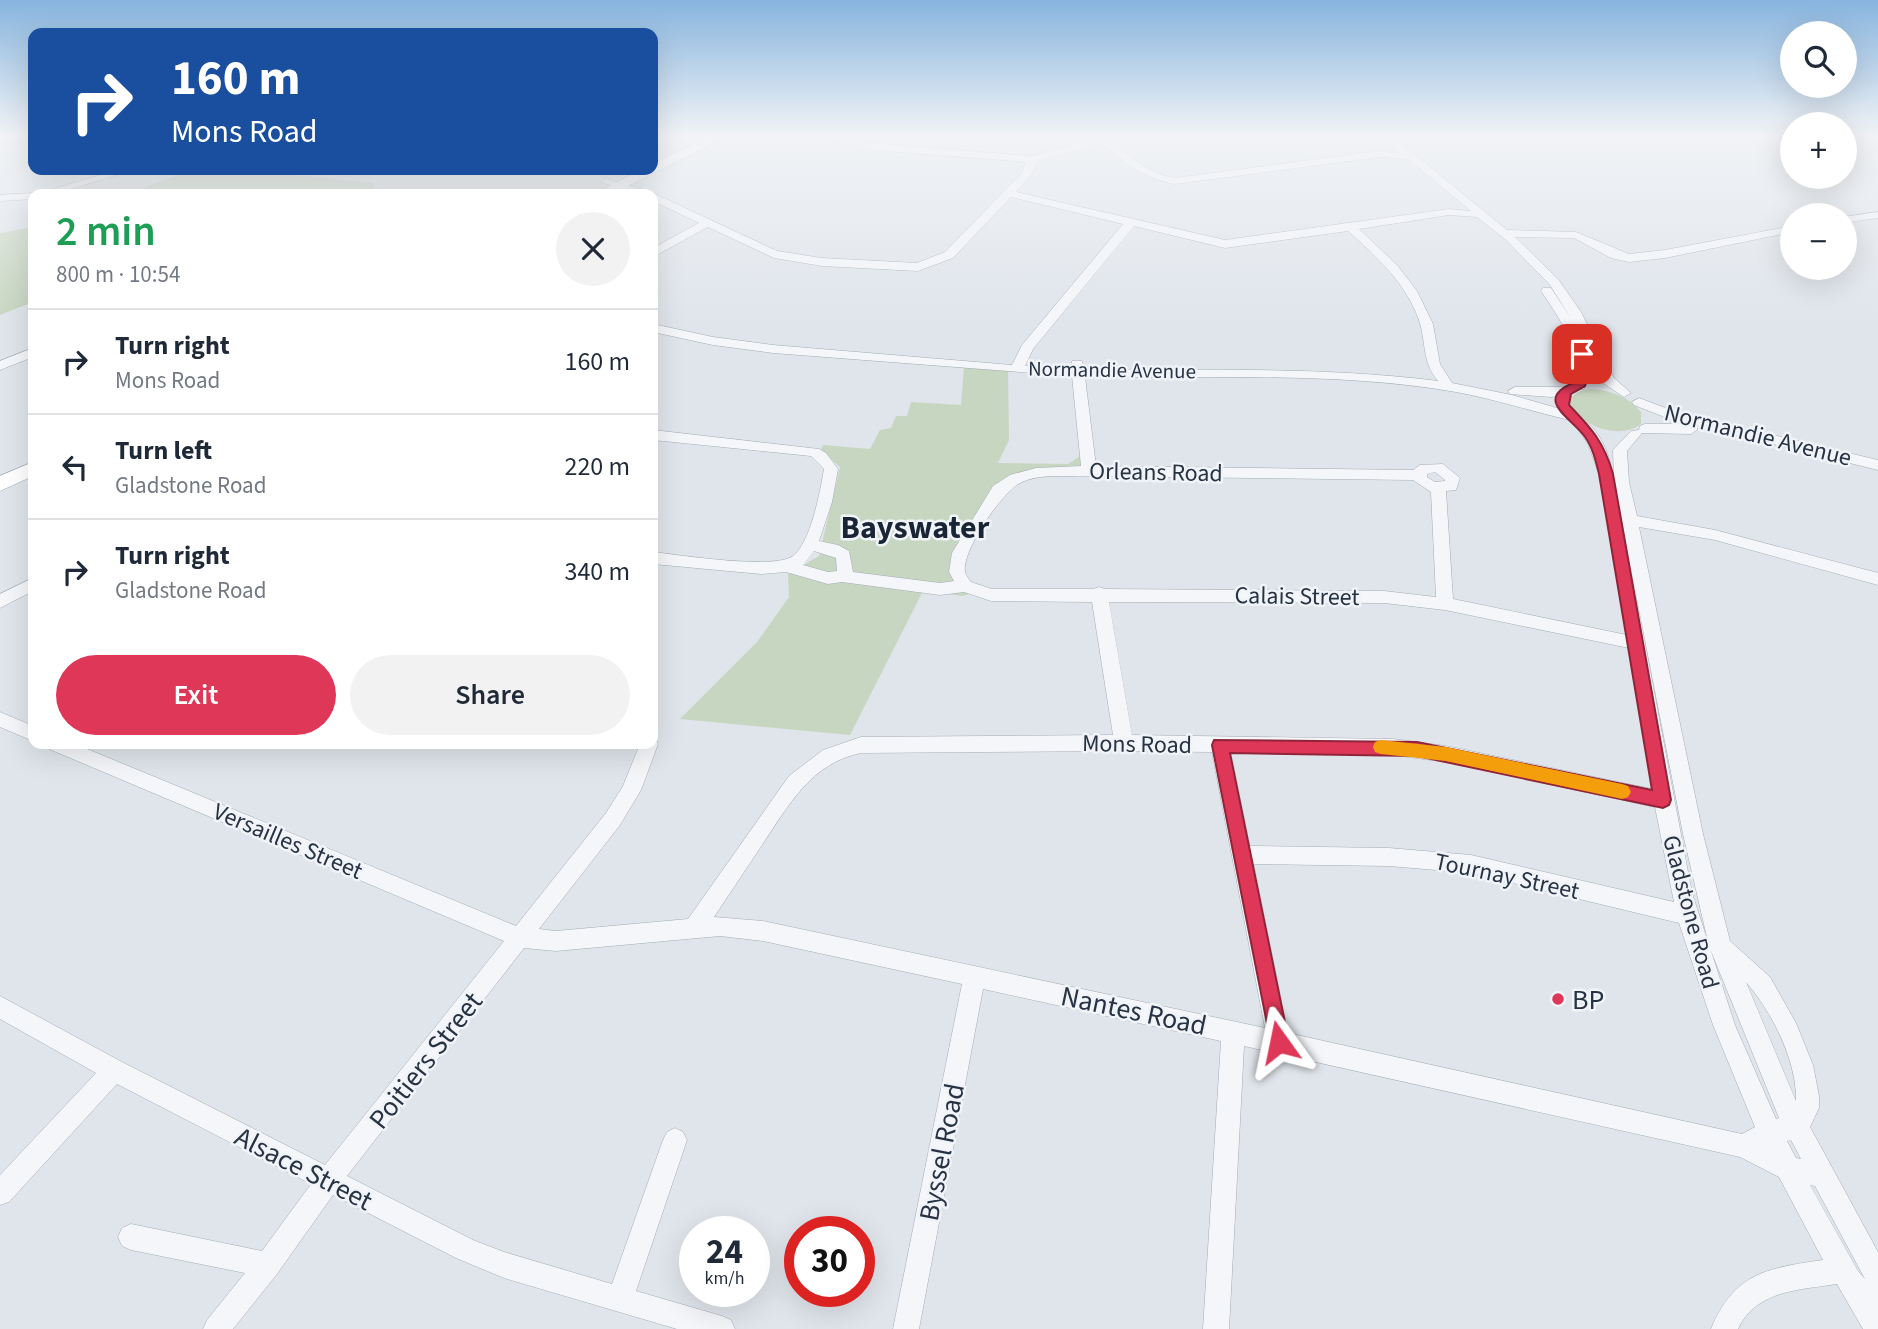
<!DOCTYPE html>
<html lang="en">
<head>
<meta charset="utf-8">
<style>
  body { margin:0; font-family:"Source Sans 3",sans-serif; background:#f2f2f3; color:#1f2937; height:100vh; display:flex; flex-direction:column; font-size:26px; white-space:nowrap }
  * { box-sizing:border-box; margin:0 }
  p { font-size:23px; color:#747a83 }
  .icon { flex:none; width:38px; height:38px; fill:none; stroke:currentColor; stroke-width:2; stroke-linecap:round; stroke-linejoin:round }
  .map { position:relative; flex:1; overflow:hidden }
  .panel { position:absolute; left:28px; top:189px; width:630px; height:560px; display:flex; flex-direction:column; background:#fff; border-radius:14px; box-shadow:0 7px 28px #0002 }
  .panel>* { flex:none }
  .top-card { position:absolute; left:28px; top:28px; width:630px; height:147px; border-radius:14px; box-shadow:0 7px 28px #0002; background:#1a4fa0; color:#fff; overflow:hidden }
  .buttons { position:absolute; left:1780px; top:21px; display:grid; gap:14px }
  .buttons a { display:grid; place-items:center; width:77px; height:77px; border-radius:50%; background:#fff; box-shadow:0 7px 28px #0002; font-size:35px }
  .speed { position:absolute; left:679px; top:1216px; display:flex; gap:14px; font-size:35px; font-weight:700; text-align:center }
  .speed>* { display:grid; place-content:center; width:91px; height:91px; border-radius:50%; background:#fff; box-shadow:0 7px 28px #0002; line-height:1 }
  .speed small { font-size:18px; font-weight:400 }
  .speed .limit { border:10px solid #d22; background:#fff; color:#111 }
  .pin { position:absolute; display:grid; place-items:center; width:60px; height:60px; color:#fff; margin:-30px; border-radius:14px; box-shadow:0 4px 10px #0006 }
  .me { position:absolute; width:77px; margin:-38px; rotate:348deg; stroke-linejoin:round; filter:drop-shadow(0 0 5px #0008) }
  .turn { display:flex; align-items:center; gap:24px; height:147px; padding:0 28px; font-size:32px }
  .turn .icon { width:91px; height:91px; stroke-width:2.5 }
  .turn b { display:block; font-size:49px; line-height:60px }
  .round { display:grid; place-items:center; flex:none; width:74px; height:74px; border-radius:37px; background:#f2f2f3 }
  .headline { display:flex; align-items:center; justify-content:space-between; height:119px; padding:0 28px }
  h1 { font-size:42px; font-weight:600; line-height:52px; color:#1e9e55 }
  .cta { display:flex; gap:14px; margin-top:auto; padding:14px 28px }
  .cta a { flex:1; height:80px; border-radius:42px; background:#de3758; color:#fff; font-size:28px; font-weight:600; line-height:80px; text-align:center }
  .cta a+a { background:#f2f2f3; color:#1f2937 }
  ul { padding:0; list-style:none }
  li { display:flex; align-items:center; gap:21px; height:105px; padding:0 28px; border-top:2px solid #e0e1e3 }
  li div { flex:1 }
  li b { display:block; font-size:26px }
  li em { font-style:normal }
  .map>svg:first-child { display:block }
</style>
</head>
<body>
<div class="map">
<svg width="1878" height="1329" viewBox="0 0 1878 1329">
  <rect width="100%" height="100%" fill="#e0e5eb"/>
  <g fill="#c7d6c0">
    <path d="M190 170H244L374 183 373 194H128Z"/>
    <path d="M33 227V302L0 315V233Z"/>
    <path d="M964 367 1008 369 1009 440 998 463 1068 464 1082 455 1084 469 1015 479 957 561 972 593 963 596 923 591 850 735 680 719 757 642 789 597 788 574 819 556 840 467 821 450 823 445 870 449 880 430 891 428 896 416H907L911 402 961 405Z"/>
    <path d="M1590 389C1610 390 1628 396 1641 412V424C1620 440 1583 427 1570 406 1570 393 1579 391 1590 389Z"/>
  </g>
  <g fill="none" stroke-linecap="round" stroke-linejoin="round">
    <g stroke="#a5acb6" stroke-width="1">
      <g id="minor">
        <path d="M0 136H33V142L0 139Z"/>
        <path d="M674 136H687L706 145 697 147Z"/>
        <path d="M824 136H838L863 143 1032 156 1104 136H1119L1111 140C1131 157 1148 174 1175 178L1379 151 1401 154 1381 136H1392L1507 230 1576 232 1629 254 1665 250 1792 226V232L1665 258 1629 262 1611 258 1574 238 1515 237 1558 279 1581 312 1614 378 1631 393 1624 397 1603 383 1585 347C1589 362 1590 375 1584 389H1574L1572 386C1581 349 1561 320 1541 291L1543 288H1551L1572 320 1550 285 1506 240 1477 217 1449 215 1359 229 1397 265 1417 291 1433 324 1440 364 1452 383 1512 395 1574 413 1576 416 1569 420C1531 411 1494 399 1456 392 1335 371 1208 379 1085 377L1096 466 1413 470 1420 465 1443 464 1460 478 1456 490 1446 491 1453 599 1627 635 1599 474 1588 444 1575 425 1582 421C1601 427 1611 461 1614 479L1613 450 1631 431 1639 430 1640 426 1645 424H1691L1698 429 1691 434 1642 433 1627 451 1629 482 1637 516 1715 530 1878 573V585L1715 540 1639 527 1703 834 1730 941 1770 977 1796 1023 1813 1065 1819 1096V1108L1810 1127 1878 1252V1329H1863L1837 1284C1799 1290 1756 1290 1738 1329H1711C1734 1273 1767 1268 1823 1260L1779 1177 1740 1157 1244 1046 1229 1329H1203L1221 1041 983 989 919 1329H893L962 984 763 941 720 936 556 951 524 948 347 1176 473 1240 504 1252 612 1284 663 1140 667 1132 675 1128 683 1132 687 1140 636 1291 722 1316 731 1320 735 1329H677L504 1278 456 1258 333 1195 277 1274 233 1329H203L207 1320 245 1273 131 1250 122 1246 118 1237 122 1228 131 1224 262 1251 311 1184 117 1084 9 1202 0 1205V1175L96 1073 0 1019V996L122 1062 325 1165 504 941 49 749 47 744H75L516 926 606 813 623 786 640 744H653V738L656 739 658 744 641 790 620 825 539 929 556 931 688 919 789 776 823 750 861 737 1113 735 1092 602 991 601 964 592 940 595 842 582 828 584 786 572 761 574 653 564V552C679 555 775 570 793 556 811 542 820 492 824 469L811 456 653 440V430L819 449 826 453 838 469 832 502 819 541 838 545 849 551 853 572 940 583 954 581 949 572 952 553 993 486 1010 475 1036 468 1081 466 1072 376 773 353 713 345 653 332V324L713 337 773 345 1012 365 1022 345 1123 224 1011 197 953 258 918 271 822 266 774 258 708 227 653 257V248L699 223 653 201V194H636L601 182 606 179 651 192 777 251 822 258 917 263 945 252 1022 173 1026 162 862 149ZM1102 143C1125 163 1144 179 1175 184L1379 157 1408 159 1471 211 1449 209 1225 240 1016 192 1032 174 1037 161ZM1134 226 1225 248 1348 231C1376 256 1406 283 1419 320 1426 341 1422 363 1438 381 1320 366 1203 371 1084 369L1082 361H1072L1071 368 1025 366 1033 349ZM1435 472 1445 480V481L1435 482 1427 477V474ZM1089 476 1413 480 1431 492 1436 597 1384 591 1105 589 1099 587 1093 589H992L971 582C969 579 966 576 965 572 961 552 1002 492 1020 483 1039 473 1067 477 1089 476ZM814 551 836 558 837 571 828 572 803 565ZM1628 553 1683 834 1709 946 1779 1118 1776 1119 1735 1025 1692 893ZM1109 602 1384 603 1445 610 1629 648 1652 789 1446 746 1393 739 1132 735ZM1124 751 1212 752 1265 1028 763 921 714 917C730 893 746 869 762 845 788 806 811 763 861 753ZM1231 752 1393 755 1446 762 1655 807 1674 902 1471 855 1389 848 1250 846ZM1254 864 1389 866 1471 873 1679 923 1713 1025 1755 1127 1742 1134 1288 1033ZM1746 982C1772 1012 1797 1061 1796 1101ZM1791 1140 1801 1159 1796 1158 1787 1141ZM1810 1185 1815 1186 1865 1279 1858 1271Z"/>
        <path d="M117 170H133L54 194H37Z"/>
        <path d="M33 193 37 194H33V199L0 201V195Z"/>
        <path d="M1878 212V218L1844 223V217Z"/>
        <path d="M33 348V357L0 370V361Z"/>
        <path d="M1515 387H1566L1573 391 1571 394 1551 397 1510 394 1508 391Z"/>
        <path d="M1639 398 1676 412 1878 460V470L1667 418 1634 405 1632 402Z"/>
        <path d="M33 578V591L0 608V594Z"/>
        <path d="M0 712 33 726V741L0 727Z"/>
      </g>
    </g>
    <g stroke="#9eaab8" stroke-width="1">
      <g id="major">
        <path d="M710 136H727L612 194H594L640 170H653V164Z"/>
        <path d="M33 462V476L0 491V476Z"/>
      </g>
    </g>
    <use href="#minor" fill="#f4f6f9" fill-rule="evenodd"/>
    <use href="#major" fill="#fff" fill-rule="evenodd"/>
  </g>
  <linearGradient id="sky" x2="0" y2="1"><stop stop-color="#87b4de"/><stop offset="0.42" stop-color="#f1f3f6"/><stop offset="1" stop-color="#f1f3f6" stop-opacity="0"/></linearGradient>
  <rect width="1878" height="322" fill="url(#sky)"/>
  <path fill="#de3758" stroke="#902439" stroke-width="2" d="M1582 350 1588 354 1591 366 1585 386 1571 394 1569 405C1592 429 1604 442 1613 474L1671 800 1669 805 1663 808 1417 756 1230 753 1289 1042 1286 1049 1279 1052 1272 1049 1212 745 1214 740 1417 742 1652 790 1599 474C1596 462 1593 448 1585 437 1572 418 1533 400 1573 383L1578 366 1576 354Z"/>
  <path fill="#f59e0b" d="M1381 740 1446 747 1622 784 1628 786 1631 792 1628 797 1622 799 1446 761 1381 754 1375 752 1373 747 1375 742Z"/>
  <circle fill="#de3758" stroke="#f0f4f8" stroke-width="2.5" cx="1558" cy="999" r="7"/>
  <g text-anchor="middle" stroke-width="5" stroke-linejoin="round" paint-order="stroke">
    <g font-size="21" fill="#273344" stroke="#f0f4f8">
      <text transform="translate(1112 370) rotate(1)" y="7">Normandie Avenue</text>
    </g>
    <g font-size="24" fill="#273344" stroke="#f0f4f8">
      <text transform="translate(1758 435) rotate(14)" y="8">Normandie Avenue</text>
      <text transform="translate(1156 472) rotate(1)" y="8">Orleans Road</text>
      <text transform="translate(1297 596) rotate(1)" y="8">Calais Street</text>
      <text transform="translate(1137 744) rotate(1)" y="8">Mons Road</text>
      <text transform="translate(288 841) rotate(23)" y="8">Versailles Street</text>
      <text transform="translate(1507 876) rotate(12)" y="8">Tournay Street</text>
      <text transform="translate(1691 912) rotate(75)" y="8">Gladstone Road</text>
    </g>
    <g font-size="28" fill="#273344" stroke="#f0f4f8" text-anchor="start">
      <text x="1572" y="1009">BP</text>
    </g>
    <g font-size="28" fill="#273344" stroke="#f0f4f8">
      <text transform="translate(1134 1010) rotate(12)" y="10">Nantes Road</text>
      <text transform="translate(425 1060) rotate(-52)" y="10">Poitiers Street</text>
      <text transform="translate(941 1152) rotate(-79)" y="10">Byssel Road</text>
      <text transform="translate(304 1168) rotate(27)" y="10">Alsace Street</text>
    </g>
    <g font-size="32" font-weight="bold" fill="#192435" stroke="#f0f4f8">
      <text x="915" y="538">Bayswater</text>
    </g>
  </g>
</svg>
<div class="buttons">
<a><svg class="icon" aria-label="search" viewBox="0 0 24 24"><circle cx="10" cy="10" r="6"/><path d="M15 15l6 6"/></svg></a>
<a>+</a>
<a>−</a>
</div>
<div class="speed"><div>24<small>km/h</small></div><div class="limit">30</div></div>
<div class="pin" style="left:1582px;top:354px;background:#d93025"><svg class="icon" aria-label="arrive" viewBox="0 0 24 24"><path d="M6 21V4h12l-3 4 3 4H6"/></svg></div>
<svg class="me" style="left:1279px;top:1042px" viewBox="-20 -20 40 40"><path d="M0-17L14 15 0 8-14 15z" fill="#de3758" stroke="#fff" stroke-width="4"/></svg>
<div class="top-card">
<div class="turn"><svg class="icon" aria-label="right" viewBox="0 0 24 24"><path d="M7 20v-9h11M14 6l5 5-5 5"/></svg><div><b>160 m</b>Mons Road</div></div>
</div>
<section class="panel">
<div class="headline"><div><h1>2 min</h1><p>800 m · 10:54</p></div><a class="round"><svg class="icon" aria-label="close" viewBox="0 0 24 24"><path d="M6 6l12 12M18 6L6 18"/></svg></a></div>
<ul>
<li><svg class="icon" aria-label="right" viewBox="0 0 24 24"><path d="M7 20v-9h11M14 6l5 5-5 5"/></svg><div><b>Turn right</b><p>Mons Road</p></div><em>160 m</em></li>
<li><svg class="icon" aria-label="left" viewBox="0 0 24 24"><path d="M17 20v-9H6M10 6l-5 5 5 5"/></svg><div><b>Turn left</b><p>Gladstone Road</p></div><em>220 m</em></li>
<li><svg class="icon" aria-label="right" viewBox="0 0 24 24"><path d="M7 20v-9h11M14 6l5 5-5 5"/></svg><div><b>Turn right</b><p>Gladstone Road</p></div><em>340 m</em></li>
</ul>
<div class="cta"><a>Exit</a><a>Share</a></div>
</section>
</div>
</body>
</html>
